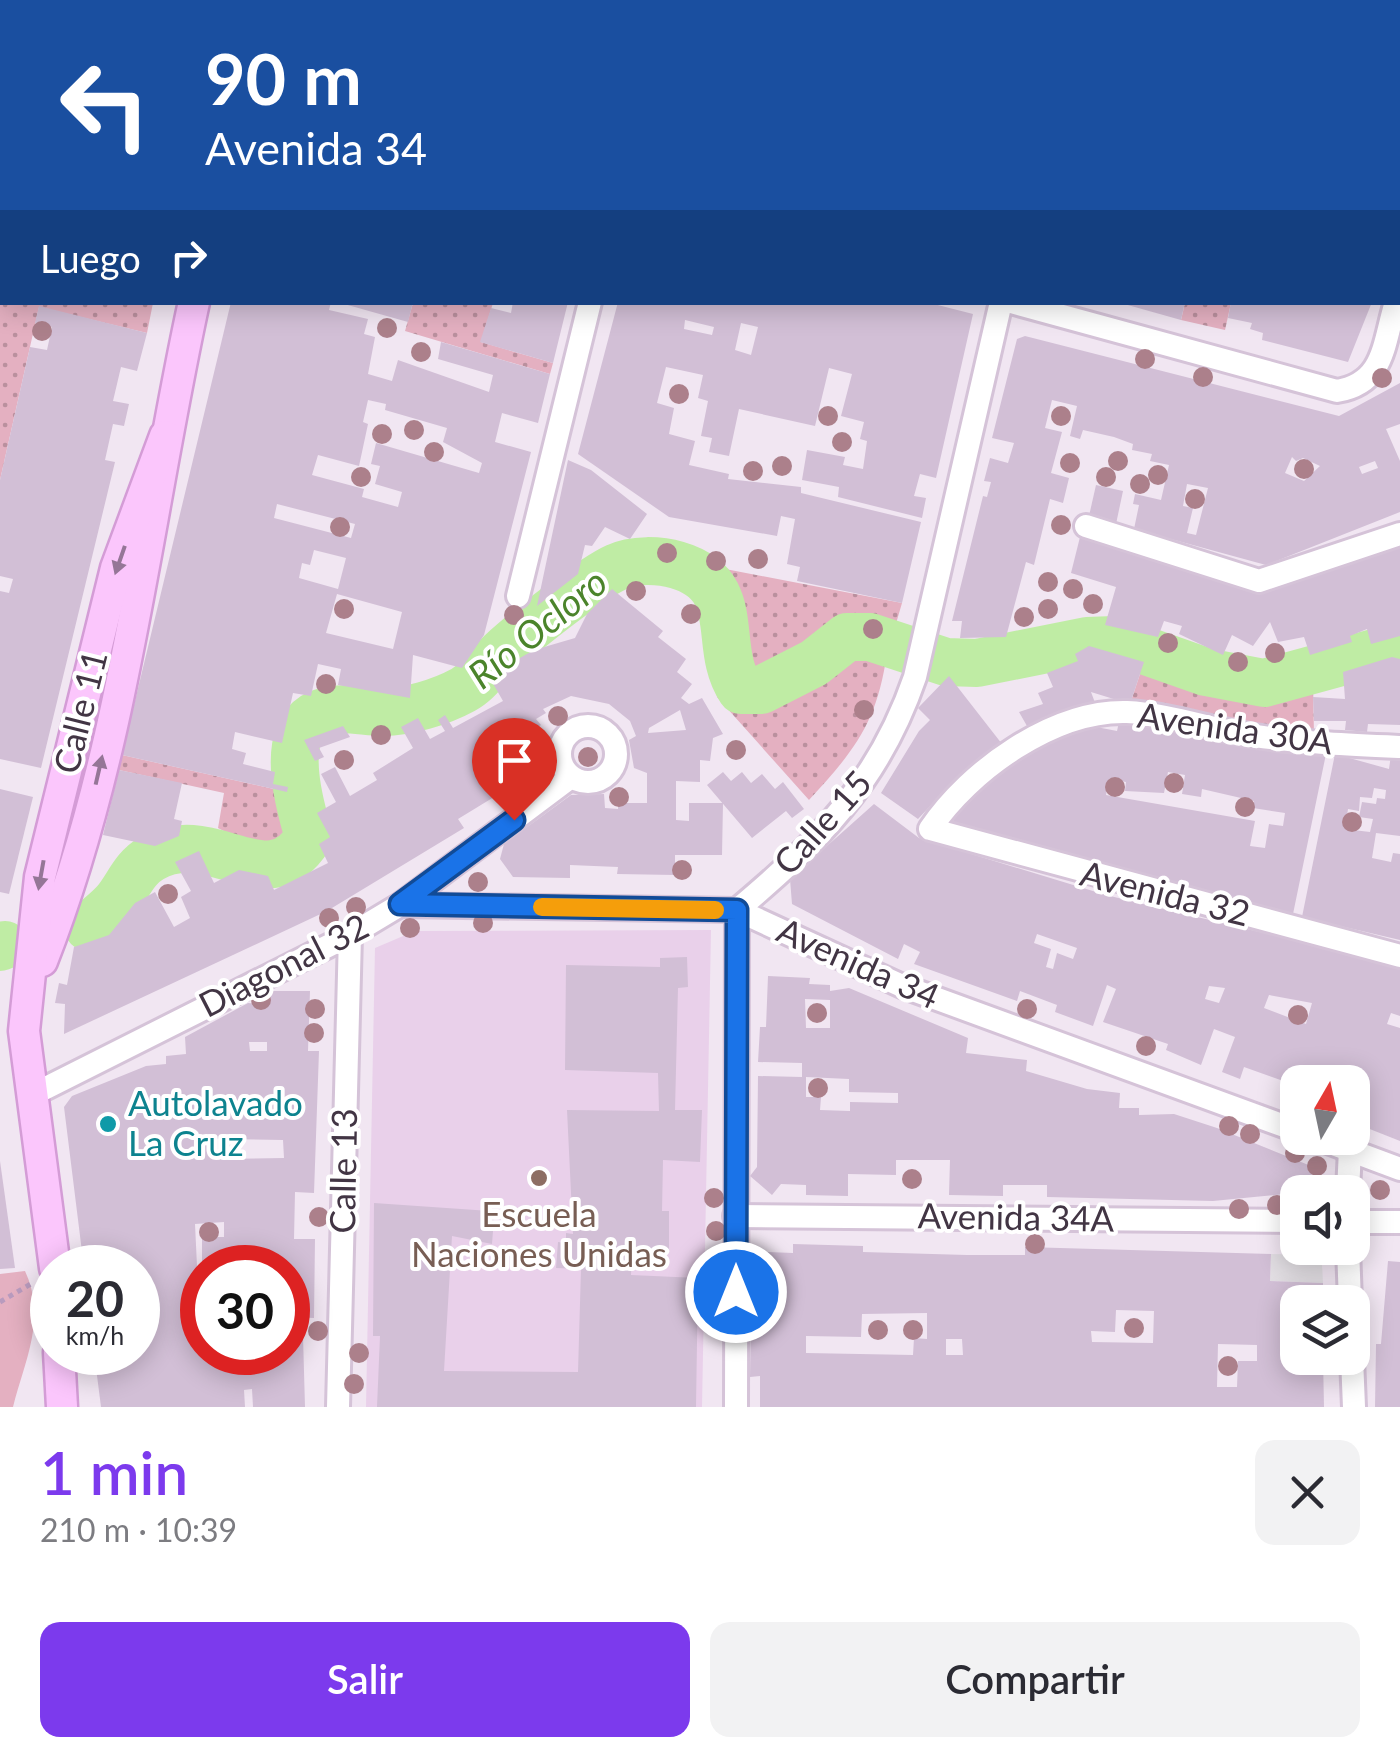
<!DOCTYPE html>
<html lang="es">
<head>
<meta charset="utf-8">
<style>
  body { margin:0; font-family:Lato,sans-serif; background:#f2f2f3; color:#2b2b33; height:100vh; display:flex; flex-direction:column; font-size:38px; white-space:nowrap }
  * { box-sizing:border-box; margin:0 }
  p { font-size:32px; color:#7c7c81 }
  .icon { flex:none; width:55px; height:55px; fill:none; stroke:currentColor; stroke-width:2; stroke-linecap:round; stroke-linejoin:round }
  .map { position:relative; height:1407px; overflow:hidden }
  .sheet { display:flex; flex-direction:column; background:#fff; flex:1 }
  .sheet>* { flex:none }
  .guide { position:absolute; left:0px; top:0px; width:1400px; height:305px; box-shadow:0 5px 25px #0003; background:#1a4fa0; color:#fff; overflow:hidden }
  .needle { width:65px; rotate:9deg }
  .buttons { position:absolute; left:1280px; top:1065px; display:grid; gap:20px }
  .buttons a { display:grid; place-items:center; width:90px; height:90px; border-radius:20px; background:#fff; box-shadow:0 5px 25px #0003; font-size:50px }
  .speed { position:absolute; left:30px; top:1245px; display:flex; gap:20px; font-size:50px; font-weight:700; text-align:center }
  .speed>* { display:grid; place-content:center; width:130px; height:130px; border-radius:50%; background:#fff; box-shadow:0 5px 25px #0003; line-height:1 }
  .speed small { font-size:25px; font-weight:400 }
  .speed .limit { border:15px solid #d22; background:#fff; color:#111 }
  .pin { position:absolute; display:grid; place-items:center; width:85px; height:85px; color:#fff; margin:-102px -42px; border-radius:50% 50% 50% 0; rotate:-45deg; box-shadow:0 0 10px #0007 }
  .pin .icon { rotate:45deg }
  .me { position:absolute; width:110px; margin:-55px; rotate:0deg; stroke-linejoin:round; filter:drop-shadow(0 0 8px #0008) }
  .turn { display:flex; align-items:center; gap:35px; height:210px; padding:0 40px; font-size:45px }
  .turn .icon { width:130px; height:130px; stroke-width:2.5 }
  .turn b { display:block; font-size:70px; line-height:85px }
  .then { display:flex; align-items:center; height:95px; padding:0 40px; background:#0003; gap:20px; font-size:38px }
  .round { display:grid; place-items:center; flex:none; width:105px; height:105px; border-radius:20px; background:#f2f2f3 }
  .summary { display:flex; align-items:center; justify-content:space-between; height:170px; padding:0 40px }
  h1 { font-size:60px; font-weight:600; line-height:75px; color:#7c3aed }
  .cta { display:flex; gap:20px; margin-top:auto; padding:20px 40px }
  .cta a { flex:1; height:115px; border-radius:20px; background:#7c3aed; color:#fff; font-size:40px; font-weight:600; line-height:115px; text-align:center }
  .cta a+a { background:#f2f2f3; color:#2b2b33 }
  .map>svg:first-child { display:block }
</style>
</head>
<body>
<div class="map">
<svg width="1400" height="1407" viewBox="0 0 1400 1407">
  <defs>
    <pattern id="grass-dots" width="8" height="8" patternUnits="userSpaceOnUse" patternTransform="scale(2.5)"><rect width="8" height="8" fill="#e4b0c1"/><path d="M2 2h.1M6 6h.1" fill="none" stroke="#ba909e" stroke-width="1.8" stroke-linecap="round"/></pattern>
  </defs>
  <rect width="100%" height="100%" fill="#f1e6f2"/>
  <path fill="#e9d0ea" d="M711 930 702 1407H366L375 948 415 931Z"/>
  <g fill="url(#grass-dots)">
    <path d="M0 74 2 302 153 303 147 333 39 307 0 480Z"/>
    <path d="M413 303H493L481 342 553 363 550 374 405 331Z"/>
    <path d="M1185 303H1231L1225 330 1181 320Z"/>
    <path d="M715 567 902 603 895 627C883 625 868 618 856 619 819 621 803 670 752 666L742 650 740 607Z"/>
    <path d="M869 644 887 653C877 723 855 750 809 800L717 697C758 697 796 695 830 668 845 656 849 649 869 644Z"/>
    <path d="M1144 662 1237 696 1313 688 1314 734 1130 704Z"/>
    <path d="M122 755 287 792 293 840 268 854 218 828 224 793 119 770Z"/>
  </g>
  <path fill="#e4b0c1" d="M25 1271C47 1318 25 1360 13 1407H0V1274Z"/>
  <path fill="#e2dee3" d="M1271 1254 1313 1255 1322 1264 1323 1283 1270 1281Z"/>
  <g fill="none" stroke-linecap="round" stroke-linejoin="round">
    <g stroke="#bfeca4" stroke-width="48">
      <path d="M88 927C97 918 109 910 117 900 129 885 134 868 152 858 213 823 268 904 309 837 300 807 282 744 309 720 329 702 359 712 383 712 408 712 441 702 463 690 480 681 487 666 501 653 524 632 590 579 617 567 633 559 660 560 677 565 746 585 711 646 741 690H761L814 663 847 637H870L946 662 977 663 1087 641 1115 640 1206 672 1264 683 1400 646"/>
      <path d="M0 947 5 945"/>
    </g>
  </g>
  <g fill="#d2bfd6" fill-rule="evenodd">
    <path d="M231 302H331L329 310 368 319 364 334 375 337 368 374 392 381 398 360 489 392 493 375 438 359 441 342 550 374 538 423 502 413 495 442 531 452 484 635 462 668 413 655 410 698 338 685 341 669 318 664 311 696 293 693 282 743 235 732 232 749 246 753 243 764 275 772 273 784 288 787 287 792 122 755ZM368 400 386 404 385 410 447 428 443 442 482 463 479 473 376 443 371 464 380 466 375 484 402 492 398 507 362 497 364 489 312 475 318 455 359 466 368 424 363 422ZM277 504 355 524 351 538 274 518ZM314 550 346 558 338 589 299 578 302 563 310 565ZM337 594 402 612 393 649 326 633Z"/>
    <path d="M337 302H413L408 322Z"/>
    <path d="M513 302H568L553 363 480 342 491 308 511 313Z"/>
    <path d="M618 302H926L973 314 936 478 920 474 914 496 926 498 922 518 838 497 839 487 802 480 807 450 845 457 843 465 863 469 867 441 860 439 864 422 841 416 852 374 829 368 815 426 739 409 729 456 709 452 712 438 701 436 708 401 698 398 703 375 666 367 657 403 674 408 669 434 695 441 689 465 729 474 728 479 801 487V493L921 522 902 603 797 581 800 567 787 564 795 519 781 516 777 536 669 517 578 454ZM685 320 714 327 712 335 684 329ZM741 323 758 327 751 355 735 350Z"/>
    <path d="M1117 302H1185L1181 320Z"/>
    <path d="M1231 302H1372L1348 362 1262 340 1263 333 1250 329 1252 323 1228 318Z"/>
    <path d="M39 306 147 333 137 371 121 367 113 401 129 404 124 426 113 424 105 460 115 462 41 768 0 759V591L9 593 13 579 0 576V480L30 347 47 350 52 327 35 323Z"/>
    <path d="M1025 336 1339 416 1400 383V424L1386 429 1400 461V512L1266 565 1134 529 1139 505 1133 504 1135 494 1161 500 1169 465 1150 461 1152 454 1132 450 1133 444 1114 437 1083 430 1080 439 1070 436 1077 406 1052 400 1045 428 1062 432 1051 473 1069 478 1063 503 1050 499 1034 565 1026 562 1006 637 960 638 962 621H952L983 496 987 497 991 482 984 481 990 458 1008 463 1014 443 992 438 1017 339ZM1292 457 1296 461 1303 458 1320 466 1304 481 1285 473ZM1375 461 1378 468 1362 474 1359 467ZM1187 484 1208 488 1196 535 1187 533 1193 508 1183 506Z"/>
    <path d="M568 460 591 470 647 514 630 539 605 527 592 546 585 545 578 574 537 606Z"/>
    <path d="M1096 485 1123 491 1116 524 1089 516Z"/>
    <path d="M1080 537 1256 589 1400 544V636L1371 644 1367 629 1350 636 1352 642 1310 655 1304 637 1278 642 1270 622 1253 646 1232 635 1223 655 1179 634 1182 626 1164 621 1158 637 1105 625 1116 587 1071 573Z"/>
    <path d="M612 589 663 631 658 637 686 659 677 672 692 684 681 698 689 704 702 698 723 734 713 738 710 761 700 760V782L676 781V820L689 821V803H723L722 855H675V875L617 874 618 867 570 865V878L513 877 500 859 504 844 571 795 604 794 605 808 618 809V803H647V773L634 768 629 740 636 736 630 721 609 704 571 696 543 709 546 713 536 719 541 725 525 735 538 755 526 763 519 753 510 757 515 764 485 782 494 797 458 819 464 828 327 911 64 1034 65 1004 55 1003 59 983 67 985 74 947 109 935 135 903 155 892 174 927 190 918 181 897 191 891 175 862 199 851 214 883 239 870 268 876 274 890 328 863 319 844 330 837 317 813 336 802 321 774 335 767 350 796 377 780 373 773 413 748 401 727 418 718 430 739 445 731 438 720 445 715 453 728 503 701 491 680 497 671 534 650 575 638 587 614ZM680 710 686 730 648 733 649 728Z"/>
    <path d="M1089 646 1144 662 1130 704 1091 692 1097 708 1031 733 1019 712 1043 704 1038 693 1053 687 1047 673 1078 661 1075 654Z"/>
    <path d="M1392 657 1400 659V725L1368 724 1367 732 1345 730 1346 721H1314L1313 697 1345 699 1343 672Z"/>
    <path d="M949 676 1002 744 947 788 918 819 881 793 919 731 930 720 918 708Z"/>
    <path d="M1119 722 1326 754 1293 914 955 824 951 816 1006 759 1081 724 1117 731ZM1168 772 1185 775 1182 794 1201 797 1202 789 1254 801 1253 808 1285 813 1283 826 1269 824 1265 848 1250 846 1255 821 1106 795 1109 779 1126 782 1125 791 1164 793Z"/>
    <path d="M343 726 350 737 319 748 324 757 315 761 304 740Z"/>
    <path d="M1335 754 1389 769 1391 755 1400 757V836L1376 833 1372 858 1391 862 1393 853 1400 854V940L1302 917ZM1374 788 1386 790 1385 799 1377 798 1376 804 1362 802 1359 817 1373 819 1370 832 1345 829 1348 809 1359 811 1360 797 1372 798Z"/>
    <path d="M119 770 182 783 174 819 182 821 179 836 155 846 103 835Z"/>
    <path d="M723 772 731 781 742 772 751 783 762 774 775 789 783 782 804 809 792 818 786 811 752 838 707 785Z"/>
    <path d="M0 789 33 797 9 894 0 892Z"/>
    <path d="M874 804 919 838 1106 895 1400 966V1016L1391 1013 1387 1024 1400 1028V1141L1352 1122V1082H1298V1102L1282 1096 1286 1082 1244 1067 1240 1079 1222 1072 1235 1037 1214 1029 1201 1065 1166 1050 1168 1044 1103 1022 1116 989 1107 985 1093 1026 1055 1012 1057 1005 1020 991 1017 1001 914 964 920 952 904 944 898 959 792 904 790 879ZM1037 934 1077 948 1073 959 1057 953 1053 969 1046 967 1051 949 1034 943ZM1209 986 1225 988 1219 1003 1205 999ZM1269 995 1312 1003 1306 1024 1264 1008Z"/>
    <path d="M687 957 688 987 678 988 675 1110H702L700 1162 663 1160 662 1211H669V1253L632 1252 631 1275 698 1278 696 1407H377L380 1336H373L374 1203 490 1211 494 1218 492 1244 452 1236 444 1371 578 1372 581 1269 556 1268 558 1242 566 1243V1233L573 1234 567 1110 659 1111 658 1073 565 1070 566 965 660 967V958Z"/>
    <path d="M768 976 810 978 809 984 830 985V991L849 988 968 1038 966 1053 1027 1060 1026 1071 1087 1089 1120 1093 1119 1108H1139V1115L1174 1114 1217 1128 1311 1166 1313 1186 1307 1192 1213 1201 1047 1197V1185H1003V1196L949 1195 950 1160H896V1175L848 1174V1196L806 1195V1185L781 1184 772 1195 750 1176 757 1167 758 1076 802 1077V1063L758 1062 760 1027H766ZM805 999 830 1000V1028H806ZM806 1077 849 1079V1092L898 1093V1103L850 1102V1111L820 1110 821 1097H806Z"/>
    <path d="M268 991H310L308 1051H319L314 1193 295 1192 294 1239H315L314 1318 288 1317V1268H225V1260L202 1261V1237H224V1222L195 1224 198 1287H202L201 1335 202 1352H288V1336H303L305 1407H253L252 1389 244 1390 245 1407H101L94 1352H138V1268H84L64 1107 72 1096 146 1066 166 1064V1056L186 1054 185 1037 248 1003 268 1005ZM249 1042H267V1051H250ZM216 1139 283 1140 284 1158 216 1159Z"/>
    <path d="M0 1161 15 1268 0 1269Z"/>
    <path d="M793 1244 863 1246V1252L967 1255H1025V1247L1271 1254 1270 1281 1323 1283V1302H1298V1358H1323L1324 1407H760V1376L750 1377 751 1310 762 1311 768 1252 793 1253ZM1116 1310 1154 1311 1153 1343 1092 1342 1091 1331 1115 1332ZM927 1313V1339L914 1338 913 1355 806 1353V1336L861 1337 862 1314ZM946 1339H962L963 1355H946ZM1218 1344 1257 1345V1361H1238L1237 1387H1217Z"/>
    <path d="M1388 1261 1400 1262V1407H1375L1376 1344H1381Z"/>
  </g>
  <g fill="none" stroke-linecap="round" stroke-linejoin="round">
    <g stroke="#d5c3d8" stroke-width="28">
      <g id="minor">
        <path d="M362 0 371 2"/>
        <path d="M668 2 669 0"/>
        <path d="M1083 2 1084 0"/>
        <path d="M1011 302 1337 391C1385 383 1383 344 1396 302"/>
        <path d="M1086 526 1259 581 1400 534"/>
        <path d="M518 596 590 302"/>
        <circle cx="588" cy="754" r="28"/>
        <path d="M1400 747C1352 745 1303 743 1255 736 1213 730 1169 714 1127 712 1053 710 969 771 930 829L1400 956"/>
        <path d="M400 905 737 910 902 986 1298 1131"/>
        <path d="M30 1096 350 935 400 905 571 777"/>
        <path d="M1317 1138 1400 1169"/>
        <path d="M1348 1192 1350 1149"/>
        <path d="M735 1216 1298 1221"/>
        <path d="M1352 1222H1400"/>
        <path d="M1348 1248 1350 1302"/>
        <path d="M1352 1358 1354 1407"/>
        <path d="M338 1407 350 935"/>
        <path d="M736 1407 737 910C820 840 879 782 915 677L1001 302"/>
      </g>
    </g>
    <g stroke="#d49cd6" stroke-width="35">
      <g id="secondary">
        <path d="M260 2 261 0"/>
        <path d="M42 961C125 750 146 522 194 302"/>
        <path d="M55 1268 24 1031 40 877 116 568 165 436"/>
        <path d="M59 1352 62 1407"/>
      </g>
    </g>
    <path stroke="#b99bbe" stroke-width="5" stroke-dasharray="5 5" stroke-linecap="butt" d="M0 1302 34 1282"/>
    <use href="#minor" stroke="#fff" stroke-width="22"/>
    <use href="#secondary" stroke="#fbc6fc" stroke-width="30"/>
  </g>
  <g fill="#ac808b">
    <circle cx="387" cy="328" r="10"/>
    <circle cx="42" cy="331" r="10"/>
    <circle cx="421" cy="352" r="10"/>
    <circle cx="1145" cy="359" r="10"/>
    <circle cx="1203" cy="377" r="10"/>
    <circle cx="1382" cy="378" r="10"/>
    <circle cx="679" cy="394" r="10"/>
    <circle cx="828" cy="416" r="10"/>
    <circle cx="1061" cy="416" r="10"/>
    <circle cx="414" cy="430" r="10"/>
    <circle cx="382" cy="434" r="10"/>
    <circle cx="842" cy="442" r="10"/>
    <circle cx="434" cy="452" r="10"/>
    <circle cx="1118" cy="461" r="10"/>
    <circle cx="1070" cy="463" r="10"/>
    <circle cx="782" cy="466" r="10"/>
    <circle cx="1304" cy="469" r="10"/>
    <circle cx="753" cy="471" r="10"/>
    <circle cx="1158" cy="475" r="10"/>
    <circle cx="361" cy="477" r="10"/>
    <circle cx="1106" cy="477" r="10"/>
    <circle cx="1140" cy="484" r="10"/>
    <circle cx="1195" cy="499" r="10"/>
    <circle cx="1061" cy="525" r="10"/>
    <circle cx="340" cy="527" r="10"/>
    <circle cx="667" cy="553" r="10"/>
    <circle cx="758" cy="559" r="10"/>
    <circle cx="716" cy="561" r="10"/>
    <circle cx="1048" cy="582" r="10"/>
    <circle cx="1073" cy="589" r="10"/>
    <circle cx="636" cy="591" r="10"/>
    <circle cx="1093" cy="604" r="10"/>
    <circle cx="344" cy="609" r="10"/>
    <circle cx="1048" cy="609" r="10"/>
    <circle cx="691" cy="614" r="10"/>
    <circle cx="514" cy="615" r="10"/>
    <circle cx="1024" cy="617" r="10"/>
    <circle cx="873" cy="629" r="10"/>
    <circle cx="1168" cy="643" r="10"/>
    <circle cx="1275" cy="653" r="10"/>
    <circle cx="1238" cy="662" r="10"/>
    <circle cx="326" cy="684" r="10"/>
    <circle cx="864" cy="710" r="10"/>
    <circle cx="558" cy="716" r="10"/>
    <circle cx="381" cy="735" r="10"/>
    <circle cx="736" cy="750" r="10"/>
    <circle cx="588" cy="757" r="10"/>
    <circle cx="344" cy="760" r="10"/>
    <circle cx="1174" cy="783" r="10"/>
    <circle cx="1115" cy="787" r="10"/>
    <circle cx="619" cy="797" r="10"/>
    <circle cx="1245" cy="807" r="10"/>
    <circle cx="1352" cy="822" r="10"/>
    <circle cx="682" cy="870" r="10"/>
    <circle cx="478" cy="882" r="10"/>
    <circle cx="168" cy="894" r="10"/>
    <circle cx="356" cy="907" r="10"/>
    <circle cx="329" cy="918" r="10"/>
    <circle cx="483" cy="923" r="10"/>
    <circle cx="410" cy="928" r="10"/>
    <circle cx="261" cy="1000" r="10"/>
    <circle cx="315" cy="1009" r="10"/>
    <circle cx="1027" cy="1009" r="10"/>
    <circle cx="817" cy="1013" r="10"/>
    <circle cx="1298" cy="1015" r="10"/>
    <circle cx="314" cy="1033" r="10"/>
    <circle cx="1146" cy="1046" r="10"/>
    <circle cx="818" cy="1088" r="10"/>
    <circle cx="1229" cy="1126" r="10"/>
    <circle cx="1250" cy="1134" r="10"/>
    <circle cx="1295" cy="1153" r="10"/>
    <circle cx="1317" cy="1166" r="10"/>
    <circle cx="912" cy="1179" r="10"/>
    <circle cx="1380" cy="1190" r="10"/>
    <circle cx="714" cy="1198" r="10"/>
    <circle cx="1277" cy="1205" r="10"/>
    <circle cx="1239" cy="1209" r="10"/>
    <circle cx="319" cy="1217" r="10"/>
    <circle cx="716" cy="1231" r="10"/>
    <circle cx="209" cy="1232" r="10"/>
    <circle cx="1035" cy="1244" r="10"/>
    <circle cx="1134" cy="1328" r="10"/>
    <circle cx="878" cy="1330" r="10"/>
    <circle cx="913" cy="1330" r="10"/>
    <circle cx="318" cy="1331" r="10"/>
    <circle cx="359" cy="1353" r="10"/>
    <circle cx="1228" cy="1366" r="10"/>
    <circle cx="354" cy="1384" r="10"/>
  </g>
  <defs><path id="oneway-solid" d="M-6-.8H1V-3.2L6.5 0L1 3.2V.8H-6Z" transform="scale(2.5)"/></defs>
  <g fill="#957697">
    <use href="#oneway-solid" transform="translate(120 560) rotate(109)"/>
    <use href="#oneway-solid" transform="translate(99 770) rotate(-77)"/>
    <use href="#oneway-solid" transform="translate(41 875) rotate(100)"/>
  </g>
  <g fill="none" stroke-linecap="round" stroke-linejoin="round">
    <g stroke="#114b97" stroke-width="25">
      <path id="route" d="M514 820 400 904 737 910 736 1292"/>
    </g>
    <use href="#route" stroke="#1a73e8" stroke-width="18"/>
    <path stroke="#f59e0b" stroke-width="18" d="M542 907 715 910"/>
  </g>
  <circle fill="#0f9aa8" stroke="#fff" stroke-width="4" cx="108" cy="1124" r="10"/>
  <circle fill="#8d6e63" stroke="#fff" stroke-width="4" cx="539" cy="1178" r="10"/>
  <g text-anchor="middle" stroke-width="8" stroke-linejoin="round" paint-order="stroke">
    <g font-size="35" fill="#423544" stroke="#fff">
      <text transform="translate(81 712) rotate(-76)" y="12">Calle 11</text>
      <text transform="translate(1235 729) rotate(8)" y="12">Avenida 30A</text>
      <text transform="translate(823 823) rotate(-48)" y="12">Calle 15</text>
      <text transform="translate(1165 894) rotate(14)" y="12">Avenida 32</text>
      <text transform="translate(858 964) rotate(24)" y="12">Avenida 34</text>
      <text transform="translate(284 966) rotate(-27)" y="12">Diagonal 32</text>
      <text transform="translate(344 1171) rotate(-89)" y="12">Calle 13</text>
      <text transform="translate(1016 1218) rotate(1)" y="12">Avenida 34A</text>
    </g>
    <g font-size="35" fill="#0d838f" stroke="#fff" text-anchor="start">
      <text x="128" y="1116">Autolavado<tspan x="128" dy="40">La Cruz</tspan></text>
    </g>
    <g font-size="35" fill="#785e54" stroke="#fff">
      <text x="539" y="1227">Escuela<tspan x="539" dy="40">Naciones Unidas</tspan></text>
    </g>
    <g font-size="38" font-style="italic" fill="#4b842b" stroke="#fff">
      <text transform="translate(538 629) rotate(-39)" y="13">Río Ocloro</text>
    </g>
  </g>
</svg>
<div class="buttons">
<a><svg class="needle" viewBox="-14 -14 28 28"><path d="M0-13l5 13h-10z" fill="#e53935"/><path d="M0 13l5-13h-10z" fill="#7c7c81"/></svg></a>
<a><svg class="icon" aria-label="sound" viewBox="0 0 24 24"><path d="M4 9h4l5-4v14l-5-4H4zM17 9q2 3 0 6"/></svg></a>
<a><svg class="icon" aria-label="layers" viewBox="0 0 24 24"><path d="M12 4l9 5-9 5-9-5zM3 14l9 5 9-5"/></svg></a>
</div>
<div class="speed"><div>20<small>km/h</small></div><div class="limit">30</div></div>
<div class="pin" style="left:514px;top:820px;background:#d93025"><svg class="icon" aria-label="arrive" viewBox="0 0 24 24"><path d="M6 21V4h12l-3 4 3 4H6"/></svg></div>
<svg class="me" style="left:736px;top:1292px" viewBox="-20 -20 40 40"><circle r="17" fill="#1a73e8" stroke="#fff" stroke-width="3"/><path d="M0-11L8 9 0 5-8 9z" fill="#fff"/></svg>
<div class="guide">
<div class="turn"><svg class="icon" aria-label="left" viewBox="0 0 24 24"><path d="M17 20v-9H6M10 6l-5 5 5 5"/></svg><div><b>90 m</b>Avenida 34</div></div>
<div class="then">Luego<svg class="icon" aria-label="right" viewBox="0 0 24 24"><path d="M7 20v-9h11M14 6l5 5-5 5"/></svg></div>
</div>
</div>
<section class="sheet">
<div class="summary"><div><h1>1 min</h1><p>210 m · 10:39</p></div><a class="round"><svg class="icon" aria-label="close" viewBox="0 0 24 24"><path d="M6 6l12 12M18 6L6 18"/></svg></a></div>
<div class="cta"><a>Salir</a><a>Compartir</a></div>
</section>
</body>
</html>
